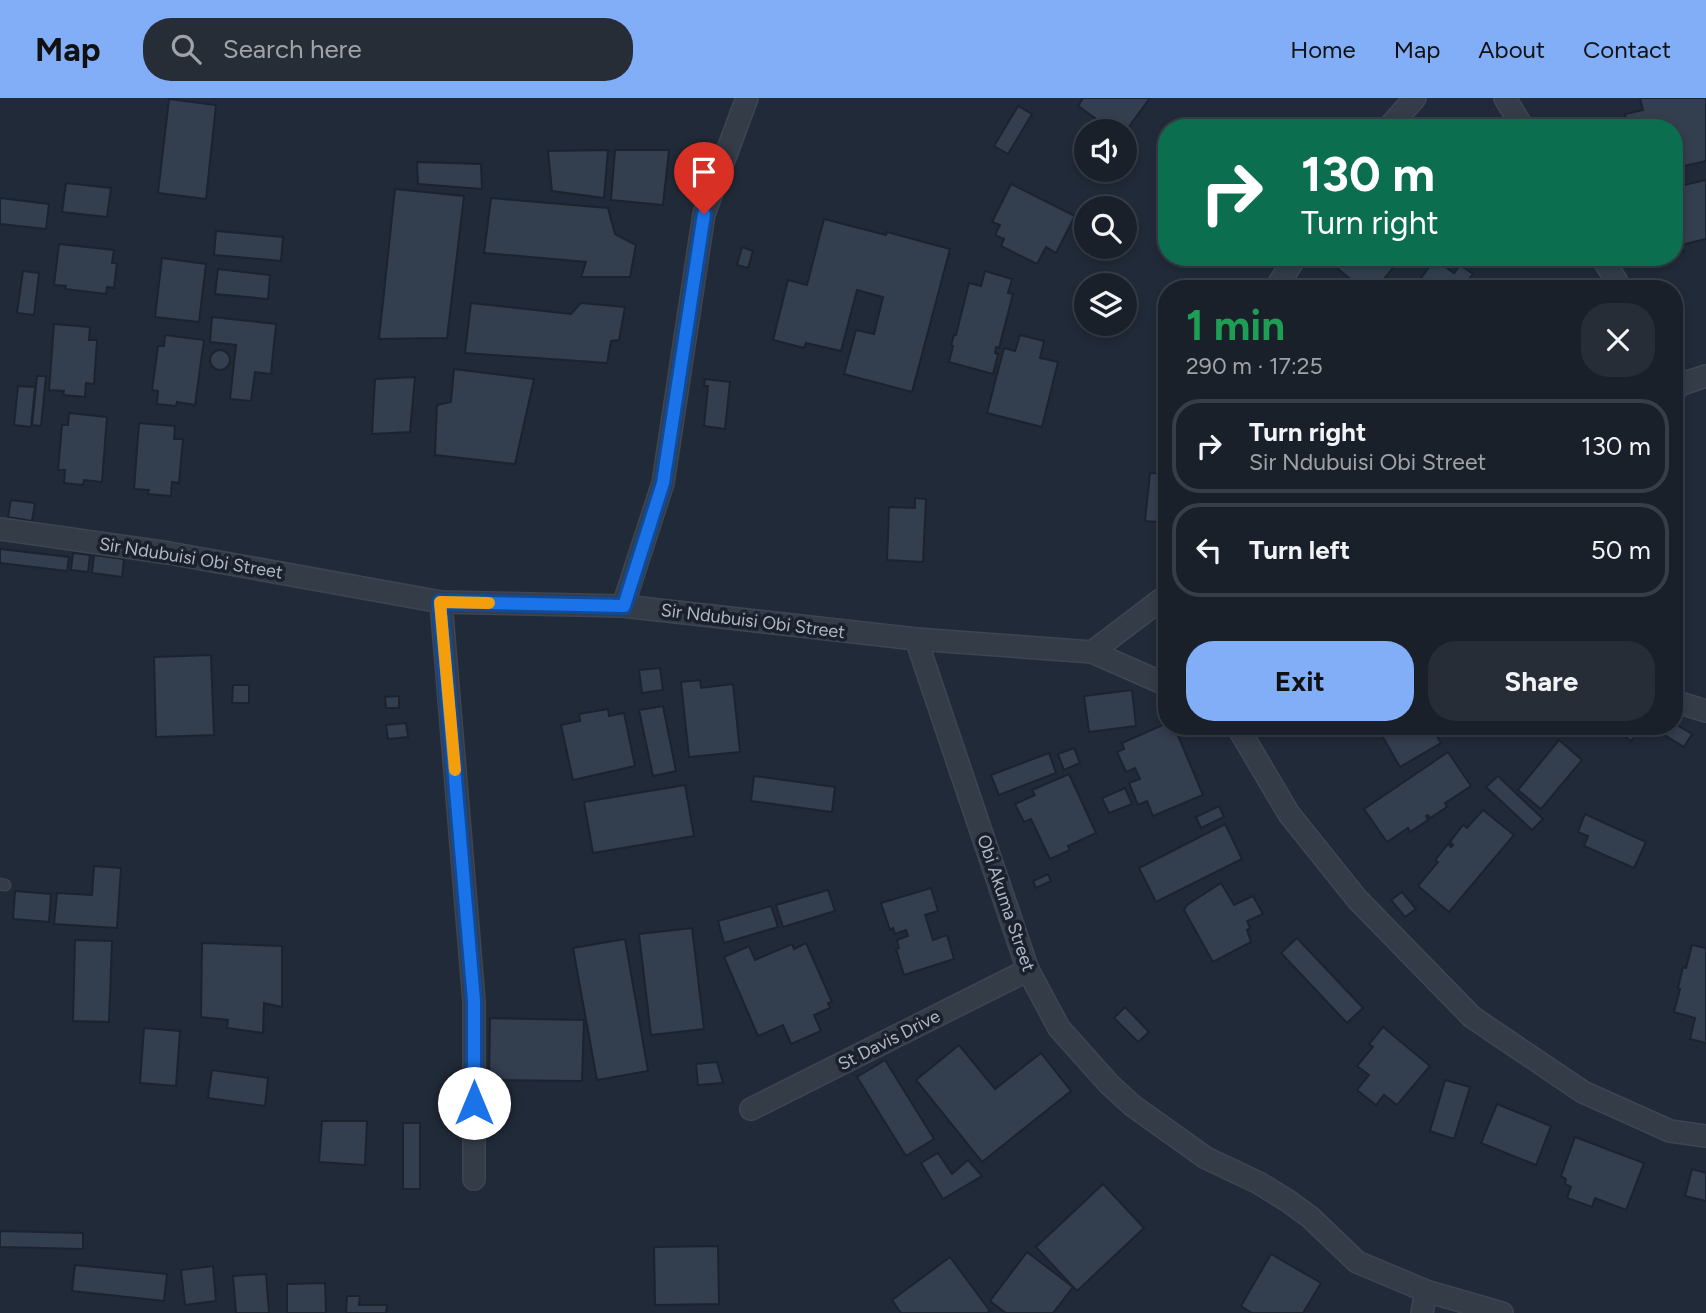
<!DOCTYPE html>
<html lang="en">
<head>
<meta charset="utf-8">
<style>
  body { margin:0; font-family:Figtree,sans-serif; background:#262d36; color:#f1f3f6; height:100vh; display:flex; flex-direction:column; font-size:26px; white-space:nowrap }
  * { box-sizing:border-box; margin:0 }
  p { font-size:23px; color:#9fa3a8 }
  .icon { flex:none; width:38px; height:38px; fill:none; stroke:currentColor; stroke-width:2; stroke-linecap:round; stroke-linejoin:round }
  .map { position:relative; flex:1; overflow:hidden }
  .panel { position:absolute; left:1158px; top:182px; width:525px; height:455px; display:flex; flex-direction:column; background:#19202a; border-radius:28px; box-shadow:0 4px 10px #0003,0 0 0 2px #373e47 }
  .panel>* { flex:none }
  .guide { position:absolute; left:1158px; top:21px; width:525px; height:147px; border-radius:28px; box-shadow:0 4px 10px #0003,0 0 0 2px #373e47; background:#0b6e4f; color:#fff; overflow:hidden }
  .tools { position:absolute; left:1074px; top:21px; display:grid; gap:14px }
  .tools a { display:grid; place-items:center; width:63px; height:63px; border-radius:50%; background:#19202a; box-shadow:0 4px 10px #0003,0 0 0 2px #373e47; font-size:35px }
  .pin { position:absolute; display:grid; place-items:center; width:60px; height:60px; color:#fff; margin:-72px -30px; border-radius:50% 50% 50% 0; rotate:-45deg; box-shadow:0 0 7px #0007 }
  .pin .icon { rotate:45deg }
  .me { position:absolute; width:77px; margin:-38px; rotate:0deg; stroke-linejoin:round; filter:drop-shadow(0 0 5px #0008) }
  .turn { display:flex; align-items:center; gap:24px; height:147px; padding:0 28px; font-size:32px }
  .turn .icon { width:91px; height:91px; stroke-width:2.5 }
  .turn b { display:block; font-size:49px; line-height:60px }
  .round { display:grid; place-items:center; flex:none; width:74px; height:74px; border-radius:28px; background:#262d36 }
  .head { display:flex; align-items:center; justify-content:space-between; height:119px; padding:0 28px }
  h1 { font-size:42px; font-weight:700; line-height:52px; color:#1e9e55 }
  .cta { display:flex; gap:14px; margin-top:auto; padding:14px 28px }
  .cta a { flex:1; height:80px; border-radius:28px; background:#82adf7; color:#111; font-size:28px; font-weight:700; line-height:80px; text-align:center }
  .cta a+a { background:#262d36; color:#f1f3f6 }
  ul { padding:0; list-style:none }
  li { display:flex; align-items:center; gap:21px; height:94px; margin:0 14px 10px; padding:0 14px; border:4px solid #373e47; border-radius:28px }
  li div { flex:1 }
  li b { display:block; font-size:26px }
  li em { font-style:normal }
  header { display:flex; align-items:center; gap:42px; box-sizing:border-box; height:98px; padding:0 35px; background:#82adf7; color:#111 }
  header strong { font-size:33px }
  nav { display:flex; gap:38px; margin-inline-start:auto; font-size:24px }
  .search { width:490px; height:63px; background:#262d36; display:flex; align-items:center; gap:18px; box-sizing:border-box; padding:0 24px; border-radius:28px; color:#9fa3a8; font-size:26px }
  .map>svg:first-child { display:block }
</style>
</head>
<body>
<header>
<strong>Map</strong>
<div class="search"><svg class="icon" aria-label="search" viewBox="0 0 24 24"><circle cx="10" cy="10" r="6"/><path d="M15 15l6 6"/></svg>Search here</div>
<nav><a>Home</a><a>Map</a><a>About</a><a>Contact</a></nav>
</header>
<div class="map">
<svg width="1706" height="1215" viewBox="0 0 1706 1215">
  <rect width="100%" height="100%" fill="#212a38"/>
  <g fill="#333e4f" stroke="#1c232f" stroke-width="2">
    <path d="M1083 0H1150L1125 34 1113 33 1078 8Z"/>
    <path d="M1640 0H1706V63L1675 70V30H1621L1620 26 1627 24 1625 16 1643 12Z"/>
    <path d="M169 1 216 7 206 101 158 95Z"/>
    <path d="M1018 8 1032 16 1008 56 994 48Z"/>
    <path d="M608 52 604 100 552 93 548 53Z"/>
    <path d="M615 52H669L663 107 611 102Z"/>
    <path d="M417 64 481 66 482 91 418 86Z"/>
    <path d="M1706 82V141L1681 147 1683 154 1675 155V89Z"/>
    <path d="M66 85 111 90 107 119 62 114Z"/>
    <path d="M1011 86 1075 118 1056 155 1046 149 1037 166 1001 148 1004 141 995 137 1000 127 992 124Z"/>
    <path d="M395 91 464 98 447 240 379 241Z"/>
    <path d="M0 100 49 106 46 131 0 126Z"/>
    <path d="M491 100 608 110 615 136 636 147 630 179H581L586 164 484 155Z"/>
    <path d="M824 121 886 137 887 134 950 151 912 294 844 276 856 232 874 236 883 199 857 192 841 253 806 245 804 250 773 242 788 182 807 187Z"/>
    <path d="M216 133 283 139 281 163 214 157Z"/>
    <path d="M59 146 114 152 112 165H117L114 190 107 189 106 196 65 191 66 188 54 187Z"/>
    <path d="M742 149 753 153 748 170 737 167Z"/>
    <path d="M1346 159H1402L1376 191H1362L1337 170Z"/>
    <path d="M162 160 206 166 199 224 155 219Z"/>
    <path d="M1435 161 1454 175 1460 167 1473 176 1466 185 1473 191H1413Z"/>
    <path d="M218 171 270 177 268 201 215 196Z"/>
    <path d="M23 173 39 175 34 217 17 215Z"/>
    <path d="M985 173 1012 181 1008 195 1013 196 999 250 996 249 995 255 998 256 993 276 949 264 953 248 951 247 954 237H956L969 185 981 188Z"/>
    <path d="M471 205 571 216 581 205 625 209 619 242 611 243 607 265 465 255Z"/>
    <path d="M212 219 276 226 271 276 255 274 251 303 230 301 236 247 210 244Z"/>
    <path d="M54 226 90 229 89 242H97L94 286 86 285 85 299 63 297 64 293 49 292Z"/>
    <path d="M165 237 204 242 195 307 177 304 176 308 157 306 158 293 152 292 158 248H164Z"/>
    <path d="M1020 237 1044 243 1040 260 1058 264 1042 329 987 315 1004 250 1015 253Z"/>
    <circle cx="220" cy="262" r="10"/>
    <path d="M454 271 534 281 515 366 435 357 437 307 451 304Z"/>
    <path d="M37 278H46L41 328 32 327Z"/>
    <path d="M415 279 410 334 372 336 375 281Z"/>
    <path d="M705 281 730 284 725 331 704 328 708 288H704Z"/>
    <path d="M18 288 35 289 31 329 14 327Z"/>
    <path d="M69 315 107 319 102 384 84 382 83 387 64 385 65 372H58L62 327H68Z"/>
    <path d="M139 325 175 328 174 341H183L179 385 172 384 171 398 148 396 149 392 134 391Z"/>
    <path d="M1150 375 1167 376V425L1145 423Z"/>
    <path d="M915 400 926 401 923 464 887 462 889 409 915 410Z"/>
    <path d="M11 402 35 405 32 423 8 419Z"/>
    <path d="M0 451 69 459 67 473 0 465Z"/>
    <path d="M73 455 90 457 88 474 71 472Z"/>
    <path d="M94 457 124 461 122 479 92 475Z"/>
    <path d="M211 557 214 637 156 639 154 559Z"/>
    <path d="M660 570 663 592 642 595 639 572Z"/>
    <path d="M700 582 701 590 733 586 740 654 689 659 681 584Z"/>
    <path d="M233 587H249V605H232Z"/>
    <path d="M1132 592 1136 628 1089 634 1084 598Z"/>
    <path d="M399 598V610H386L385 599Z"/>
    <path d="M663 608 676 673 653 678 639 612Z"/>
    <path d="M608 611 609 618 624 615 635 668 573 682 561 627 580 623 579 616Z"/>
    <path d="M406 625 408 639 388 641 386 627Z"/>
    <path d="M1167 625V628H1174L1203 697 1153 718 1147 703 1138 707 1129 685 1140 681 1135 670 1126 674 1117 654 1124 651 1122 645Z"/>
    <path d="M1675 626 1692 636 1684 649 1650 628H1675Z"/>
    <path d="M1379 628H1431L1441 645 1400 669 1377 629Z"/>
    <path d="M1628 628H1642L1631 643 1622 636Z"/>
    <path d="M1559 642 1582 662 1541 711 1518 692Z"/>
    <path d="M1074 650 1080 665 1064 672 1058 656Z"/>
    <path d="M1448 654 1471 688 1445 705 1447 709 1430 720 1428 717 1426 718 1428 722 1410 734 1408 730 1387 744 1364 711Z"/>
    <path d="M1049 655 1056 675 999 697 991 677Z"/>
    <path d="M1069 676 1096 735 1068 748 1070 752 1050 761 1031 721 1024 724 1015 706 1035 697 1032 692Z"/>
    <path d="M754 678 835 689 832 714 751 703Z"/>
    <path d="M1498 678 1543 721 1532 732 1486 689Z"/>
    <path d="M685 687 694 738 593 755 584 704Z"/>
    <path d="M1125 690 1132 706 1109 715 1102 700Z"/>
    <path d="M1219 708 1224 719 1201 730 1196 719Z"/>
    <path d="M1483 712 1514 737 1449 814 1418 788 1438 764 1435 762 1448 746 1451 749 1453 747 1450 744 1463 727 1467 730Z"/>
    <path d="M1585 716 1646 744 1634 770 1584 748 1588 738 1578 734Z"/>
    <path d="M1225 726 1242 761 1156 804 1139 770Z"/>
    <path d="M94 768 121 770 117 830 54 826 57 795 92 797Z"/>
    <path d="M1048 776 1051 783 1036 790 1033 783Z"/>
    <path d="M1221 785 1234 807 1253 798 1263 816 1247 823 1250 830 1247 832 1251 844 1213 864 1184 812 1187 807Z"/>
    <path d="M931 790 938 813 925 817 933 842 947 837 954 861 904 877 896 851 899 850 897 842 908 838 906 832 895 836 893 830 890 832 881 805Z"/>
    <path d="M828 792 835 813 783 829 776 807Z"/>
    <path d="M15 793 51 796 49 824 13 821Z"/>
    <path d="M1402 794 1416 811 1405 819 1391 802Z"/>
    <path d="M771 808 778 829 724 845 718 823Z"/>
    <path d="M692 830 704 931 651 937 639 836Z"/>
    <path d="M1297 840 1363 910 1347 925 1281 855Z"/>
    <path d="M625 841 648 973 597 982 573 850Z"/>
    <path d="M75 842 112 843 109 924 73 923Z"/>
    <path d="M202 845 282 848V909L264 905 263 935 227 930 228 922 201 919Z"/>
    <path d="M806 845 832 904 828 905 830 910 814 917 821 933 791 946 783 927 758 938 724 859 749 848 755 862 792 846 794 851Z"/>
    <path d="M1692 847 1706 850V945L1690 941 1695 920 1674 914 1680 891 1678 890 1683 869 1686 870Z"/>
    <path d="M1125 909 1149 934 1138 944 1114 920Z"/>
    <path d="M490 920 584 922 582 983 489 982Z"/>
    <path d="M1383 929 1430 968 1397 1007 1384 997 1376 1007 1357 992 1369 977 1357 968 1373 949 1369 946Z"/>
    <path d="M144 930 180 933 176 988 140 985Z"/>
    <path d="M959 947 995 991 1041 955 1071 993 982 1064 916 982Z"/>
    <path d="M885 962 934 1041 906 1058 857 979Z"/>
    <path d="M717 964 723 985 698 987 696 966Z"/>
    <path d="M212 972 268 980 265 1008 208 1000Z"/>
    <path d="M1445 982 1470 989 1454 1041 1430 1033Z"/>
    <path d="M1497 1006 1551 1028 1536 1067 1481 1045Z"/>
    <path d="M322 1023H367L365 1067 319 1064Z"/>
    <rect x="403" y="1025" width="17" height="66"/>
    <path d="M1575 1039 1644 1065 1626 1112 1595 1100 1592 1109 1567 1100 1571 1089 1565 1086 1566 1081 1561 1078Z"/>
    <path d="M938 1055 952 1076 968 1062 982 1078 943 1101 921 1065Z"/>
    <path d="M1692 1071 1706 1075V1103L1685 1098Z"/>
    <path d="M1103 1086 1144 1130 1077 1193 1036 1149Z"/>
    <path d="M0 1133 83 1135V1151L0 1149Z"/>
    <path d="M718 1148 719 1206 655 1207 654 1149Z"/>
    <path d="M1027 1154 1073 1189 1053 1215H1006L990 1203Z"/>
    <path d="M1271 1156 1321 1185 1303 1215H1252L1241 1208Z"/>
    <path d="M950 1159 990 1213 987 1215H901L892 1202Z"/>
    <path d="M75 1167 167 1176 164 1203 72 1193Z"/>
    <path d="M213 1168 216 1203 185 1207 181 1172Z"/>
    <path d="M266 1176 269 1215H236L233 1178Z"/>
    <path d="M325 1185 326 1215H287V1186Z"/>
    <path d="M347 1198H360L359 1207H387L386 1215H346Z"/>
  </g>
  <g fill="none" stroke-linecap="round" stroke-linejoin="round">
    <g stroke="#3e4552" stroke-width="13">
      <path id="service" d="M0 786 5 787"/>
    </g>
    <g stroke="#3e4552" stroke-width="24">
      <g id="minor">
        <path d="M1505 0 1523 30"/>
        <path d="M1388 30 1415 0"/>
        <path d="M1602 159 1621 191"/>
        <path d="M1275 191 1296 159"/>
        <path d="M1675 293 1679 287 1706 278"/>
        <path d="M0 431 169 455 441 504 623 508 916 541 1092 554 1167 587"/>
        <path d="M441 504 474 903V1081"/>
        <path d="M623 508 663 385 704 116 747 0"/>
        <path d="M916 541 1028 872 1059 930 1109 986 1133 1008 1206 1060 1259 1085 1288 1103 1310 1119 1357 1164 1426 1193 1502 1215"/>
        <path d="M1092 554 1167 497"/>
        <path d="M1675 602 1677 604 1706 613"/>
        <path d="M1237 628 1289 716 1357 801 1472 919 1583 994 1670 1033 1706 1038"/>
        <path d="M751 1011 1028 872"/>
        <path d="M1422 1215 1426 1193"/>
      </g>
    </g>
    <use href="#service" stroke="#343c48" stroke-width="10"/>
    <use href="#minor" stroke="#343c48" stroke-width="21"/>
  </g>
  <g fill="none" stroke-linecap="round" stroke-linejoin="round">
    <g stroke="#114b97" stroke-width="18">
      <path id="route" d="M474 1005V903L440 504 624 508 663 385 704 116"/>
    </g>
    <use href="#route" stroke="#1a73e8" stroke-width="12"/>
    <path stroke="#f59e0b" stroke-width="12" d="M455 672 440 504 489 505"/>
  </g>
  <g text-anchor="middle" stroke-width="7" stroke-linejoin="round" paint-order="stroke">
    <g font-size="18" fill="#afb7c5" stroke="#1a212d">
      <text transform="translate(191 460) rotate(9)" y="6">Sir Ndubuisi Obi Street</text>
      <text transform="translate(753 523) rotate(7)" y="6">Sir Ndubuisi Obi Street</text>
      <text transform="translate(1006 805) rotate(71)" y="6">Obi Akuma Street</text>
      <text transform="translate(889 942) rotate(-27)" y="6">St Davis Drive</text>
    </g>
  </g>
</svg>
<div class="tools">
<a><svg class="icon" aria-label="sound" viewBox="0 0 24 24"><path d="M4 9h4l5-4v14l-5-4H4zM17 9q2 3 0 6"/></svg></a>
<a><svg class="icon" aria-label="search" viewBox="0 0 24 24"><circle cx="10" cy="10" r="6"/><path d="M15 15l6 6"/></svg></a>
<a><svg class="icon" aria-label="layers" viewBox="0 0 24 24"><path d="M12 4l9 5-9 5-9-5zM3 14l9 5 9-5"/></svg></a>
</div>
<div class="pin" style="left:704px;top:116px;background:#d93025"><svg class="icon" aria-label="arrive" viewBox="0 0 24 24"><path d="M6 21V4h12l-3 4 3 4H6"/></svg></div>
<svg class="me" style="left:474px;top:1005px" viewBox="-20 -20 40 40"><circle r="19" fill="#fff"/><path d="M0-13L10 11 0 6-10 11z" fill="#1a73e8"/></svg>
<div class="guide">
<div class="turn"><svg class="icon" aria-label="right" viewBox="0 0 24 24"><path d="M7 20v-9h11M14 6l5 5-5 5"/></svg><div><b>130 m</b>Turn right</div></div>
</div>
<section class="panel">
<div class="head"><div><h1>1 min</h1><p>290 m · 17:25</p></div><a class="round"><svg class="icon" aria-label="close" viewBox="0 0 24 24"><path d="M6 6l12 12M18 6L6 18"/></svg></a></div>
<ul>
<li><svg class="icon" aria-label="right" viewBox="0 0 24 24"><path d="M7 20v-9h11M14 6l5 5-5 5"/></svg><div><b>Turn right</b><p>Sir Ndubuisi Obi Street</p></div><em>130 m</em></li>
<li><svg class="icon" aria-label="left" viewBox="0 0 24 24"><path d="M17 20v-9H6M10 6l-5 5 5 5"/></svg><div><b>Turn left</b></div><em>50 m</em></li>
</ul>
<div class="cta"><a>Exit</a><a>Share</a></div>
</section>
</div>
</body>
</html>
